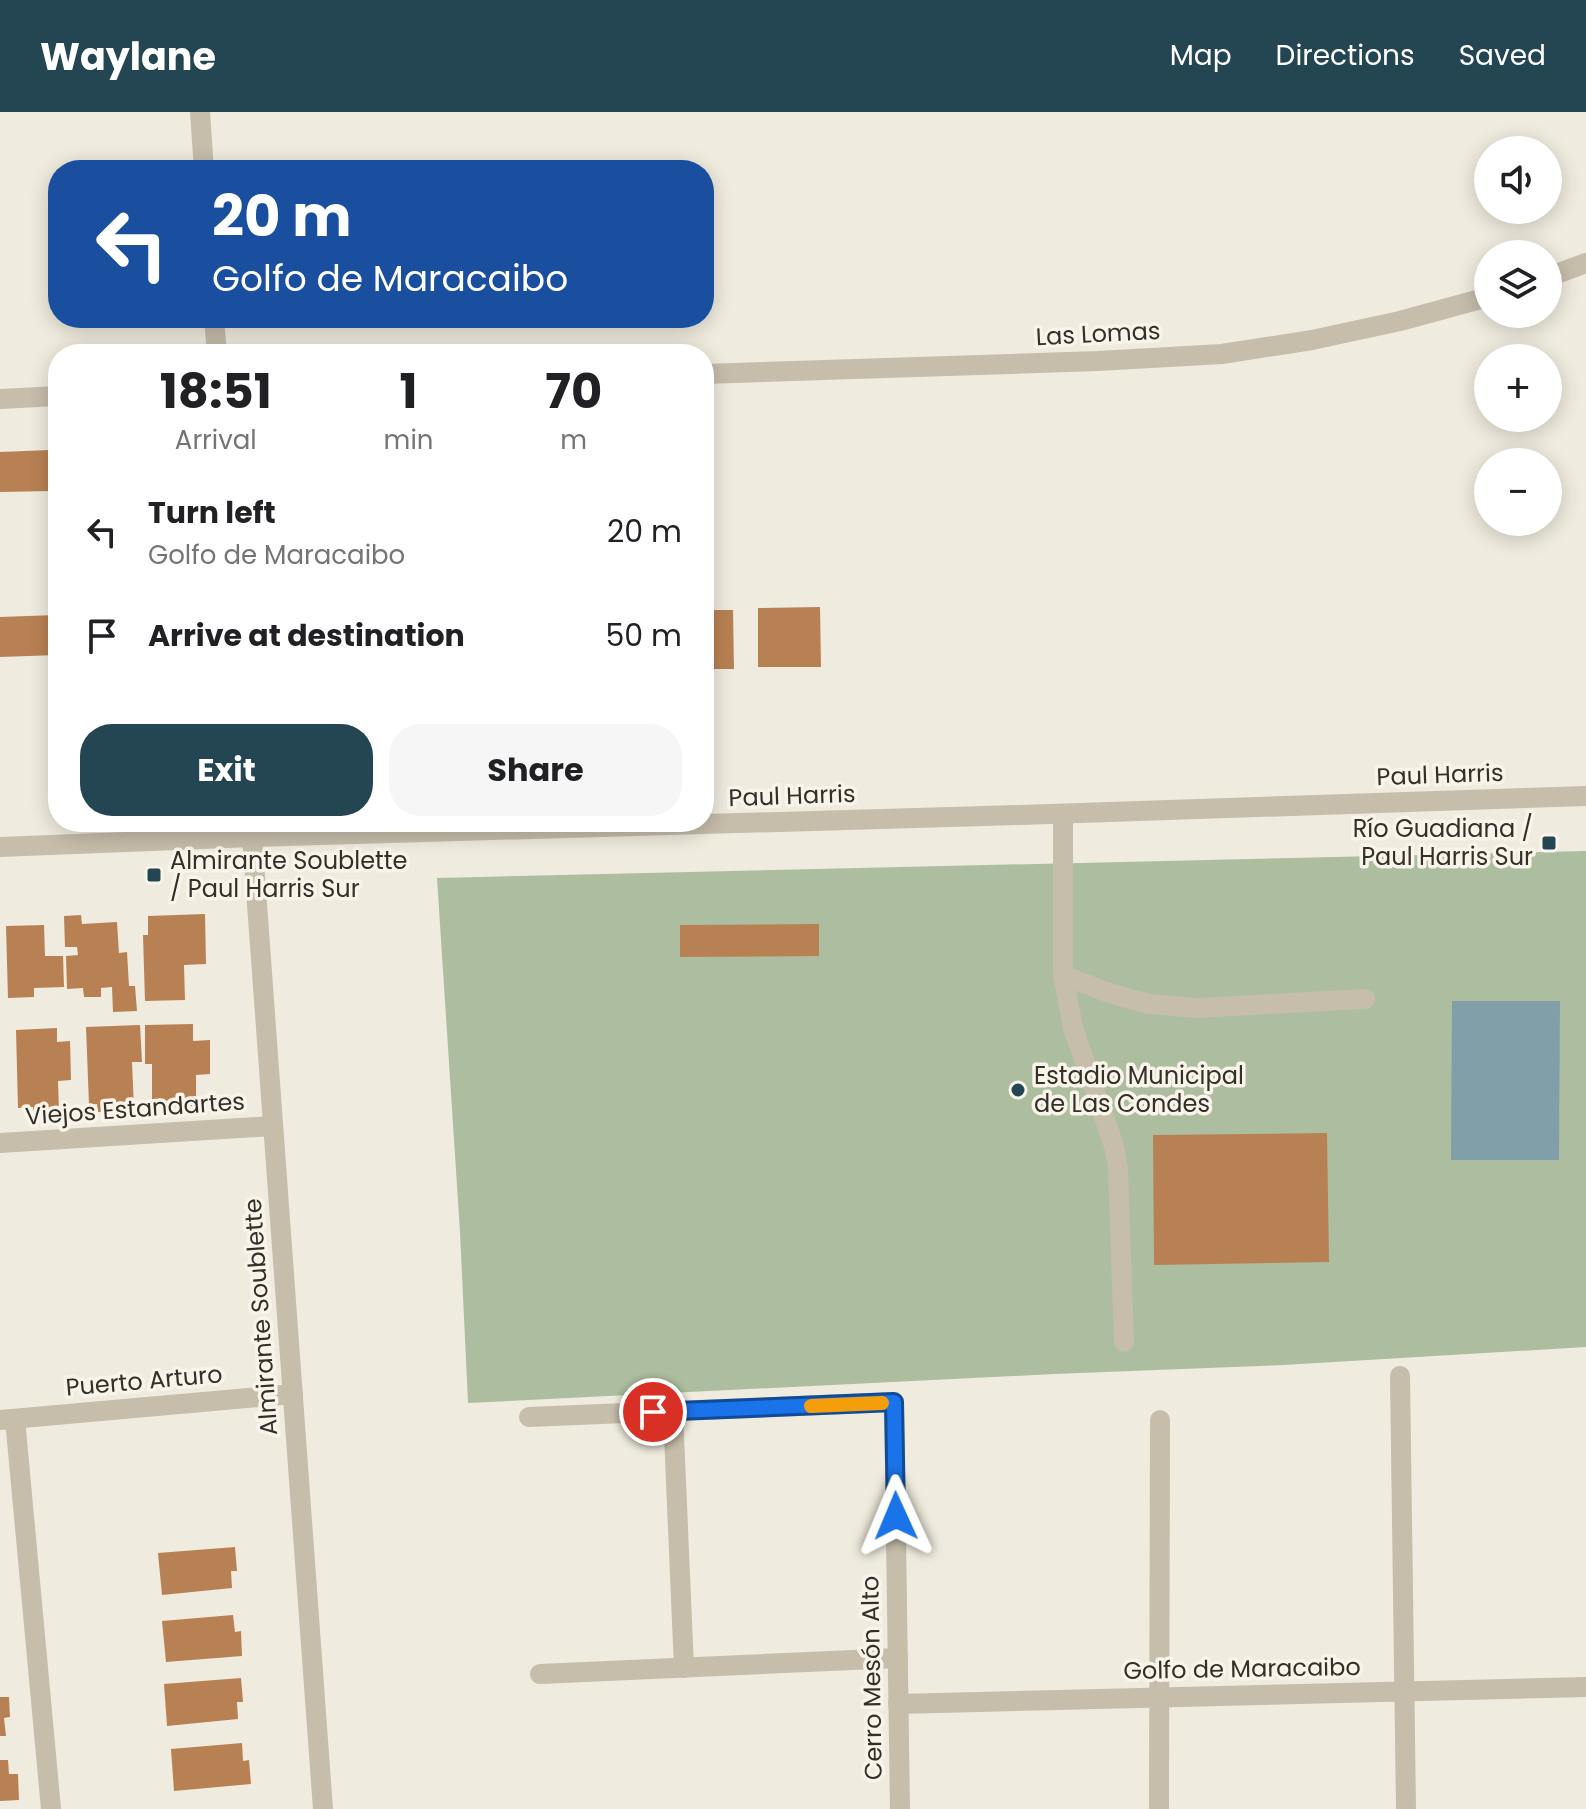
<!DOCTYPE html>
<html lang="en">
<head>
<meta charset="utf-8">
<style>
  body { margin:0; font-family:Poppins,sans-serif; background:#f6f6f6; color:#202124; height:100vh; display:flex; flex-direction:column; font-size:30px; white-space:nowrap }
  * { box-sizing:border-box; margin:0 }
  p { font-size:26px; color:#757577 }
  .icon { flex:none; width:44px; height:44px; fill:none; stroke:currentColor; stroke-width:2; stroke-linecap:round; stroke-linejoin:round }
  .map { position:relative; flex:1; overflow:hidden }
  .sheet { position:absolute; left:48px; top:232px; width:666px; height:488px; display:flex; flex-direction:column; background:#fff; border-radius:32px; box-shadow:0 4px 20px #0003 }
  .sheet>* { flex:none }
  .guide { position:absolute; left:48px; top:48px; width:666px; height:168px; border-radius:32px; box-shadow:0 4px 20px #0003; background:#1a4fa0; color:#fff; overflow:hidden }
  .buttons { position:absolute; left:1474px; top:24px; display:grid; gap:16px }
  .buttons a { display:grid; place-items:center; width:88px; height:88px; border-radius:50%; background:#fff; box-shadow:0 4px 20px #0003; font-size:40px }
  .pin { position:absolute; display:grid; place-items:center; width:68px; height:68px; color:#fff; margin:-34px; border:4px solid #fff; border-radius:50%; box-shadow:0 2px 8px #0007 }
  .me { position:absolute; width:88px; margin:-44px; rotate:359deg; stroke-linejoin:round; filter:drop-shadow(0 0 6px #0008) }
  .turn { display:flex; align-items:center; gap:28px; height:168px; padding:0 32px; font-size:36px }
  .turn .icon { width:104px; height:104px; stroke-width:2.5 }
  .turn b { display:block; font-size:56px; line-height:68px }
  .eta { display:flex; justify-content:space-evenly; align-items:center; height:136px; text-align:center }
  .eta b { font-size:48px; font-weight:700; line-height:56px }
  .cta { display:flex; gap:16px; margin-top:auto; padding:16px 32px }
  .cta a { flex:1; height:92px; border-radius:32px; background:#244552; color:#fff; font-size:32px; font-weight:700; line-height:92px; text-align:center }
  .cta a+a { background:#f6f6f6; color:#202124 }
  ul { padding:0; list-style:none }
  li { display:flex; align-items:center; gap:24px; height:104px; padding:0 32px }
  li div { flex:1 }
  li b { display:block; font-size:30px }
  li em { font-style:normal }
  header { display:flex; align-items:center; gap:48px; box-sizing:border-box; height:112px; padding:0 40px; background:#244552; color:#fff }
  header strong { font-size:38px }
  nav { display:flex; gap:44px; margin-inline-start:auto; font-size:28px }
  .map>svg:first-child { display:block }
</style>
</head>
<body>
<header>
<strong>Waylane</strong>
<nav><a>Map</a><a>Directions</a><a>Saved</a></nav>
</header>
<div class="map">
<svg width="1586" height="1697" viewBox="0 0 1586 1697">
  <rect width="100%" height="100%" fill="#efebde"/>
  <path fill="#adbd9f" d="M1586 739V1235L1284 1253 1054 1262 468 1291 460 1120 437 766Z"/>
  <path fill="#809fa9" d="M1452 889H1560L1559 1048H1451Z"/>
  <g fill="#b88153">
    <path d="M50 338 51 379 0 380V340Z"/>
    <path d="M820 495 821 555H758V496Z"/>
    <path d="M704 498H733L734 557H704Z"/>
    <path d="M56 503 57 543 0 545V505Z"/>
    <path d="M205 802 206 852 184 853 185 888 145 889 143 823H148V804Z"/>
    <path d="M81 803 82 812 117 810 119 841 127 840 129 874H135L137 899 113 900 112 875 101 876V885H84L83 876 67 877 66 844 78 843 77 835H65L64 804Z"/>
    <path d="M819 812V844L680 845V813Z"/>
    <path d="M44 813 45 844H63L64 875 34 876V885L8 886 6 814Z"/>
    <path d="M193 912V929L210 928V962L196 963V994L167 995V990L152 991V952H145V913Z"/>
    <path d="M140 913 142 950H132L134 998 98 1000 97 992 89 993 86 915Z"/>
    <path d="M57 916V930L70 929 71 968 58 969 59 1001 33 1002V995L18 996 16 918Z"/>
    <path d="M1327 1021 1329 1150 1154 1153 1153 1023Z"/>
    <path d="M235 1435 237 1459H231L232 1476 162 1483 158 1441Z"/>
    <path d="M233 1503 235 1520 241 1519 242 1544 166 1550 162 1509Z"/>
    <path d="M241 1566 243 1590H237L238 1607 167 1614 164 1572Z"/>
    <path d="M0 1585H9L10 1605 4 1606 6 1624H0Z"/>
    <path d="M242 1631 243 1649 249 1648 251 1672 174 1679 171 1637Z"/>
    <path d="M0 1648H8L9 1662H18L19 1688 0 1689Z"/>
  </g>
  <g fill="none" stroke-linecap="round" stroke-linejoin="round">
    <g stroke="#c6bdab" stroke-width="20">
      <path d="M200 0 204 58"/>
      <path d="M1548 165 1586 151"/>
      <path d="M214 206 217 242"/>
      <path d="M704 262 1098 249 1222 242 1312 228 1400 209 1488 185"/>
      <path d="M0 287 58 284"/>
      <path d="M1063 702V863L1073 916 1114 1034 1118 1056 1124 1230"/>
      <path d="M251 710 323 1697"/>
      <path d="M0 735 252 725 1021 703 1586 684"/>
      <path d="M1063 863 1109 881 1149 892 1197 896 1365 887"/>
      <path d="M0 1031 273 1014"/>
      <path d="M1400 1264 1406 1697"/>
      <path d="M673 1300 684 1556"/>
      <path d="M529 1305 894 1290 900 1697"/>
      <path d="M15 1307 51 1697"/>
      <path d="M0 1308 293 1282"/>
      <path d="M540 1562 898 1546"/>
      <path d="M898 1592 1586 1575"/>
      <path d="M1159 1697 1160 1308"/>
    </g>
  </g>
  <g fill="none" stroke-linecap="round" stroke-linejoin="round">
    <g stroke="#114b97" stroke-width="20">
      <path id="route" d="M653 1300 894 1290 896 1404"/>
    </g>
    <use href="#route" stroke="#1a73e8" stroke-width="14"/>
    <path stroke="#f59e0b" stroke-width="14" d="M811 1294 882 1291"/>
  </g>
  <g fill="#244552" stroke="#f8f4ea" stroke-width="3">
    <rect x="1541" y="723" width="16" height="16" rx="4"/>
    <rect x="146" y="755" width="16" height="16" rx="4"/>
    <circle cx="1018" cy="978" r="8"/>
  </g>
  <g text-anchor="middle" stroke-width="7" stroke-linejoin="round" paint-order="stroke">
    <g font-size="24" fill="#352f29" stroke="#f8f4ea">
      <text transform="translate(1098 222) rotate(-3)" y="8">Las Lomas</text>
      <text transform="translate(1440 663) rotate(-2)" y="8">Paul Harris</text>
      <text transform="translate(792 684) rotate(-2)" y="8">Paul Harris</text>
      <text transform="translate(135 997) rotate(-4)" y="8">Viejos Estandartes</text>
      <text transform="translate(261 1205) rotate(-94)" y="8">Almirante Soublette</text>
      <text transform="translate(144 1269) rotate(-5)" y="8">Puerto Arturo</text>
      <text transform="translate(1242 1557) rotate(-1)" y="8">Golfo de Maracaibo</text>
      <text transform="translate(872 1566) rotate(-91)" y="8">Cerro Mesón Alto</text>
    </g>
    <g font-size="24" fill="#352f29" stroke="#f8f4ea" text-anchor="start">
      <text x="1533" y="725" text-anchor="end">Río Guadiana /<tspan x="1533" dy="28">Paul Harris Sur</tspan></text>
      <text x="170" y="757">Almirante Soublette<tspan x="170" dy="28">/ Paul Harris Sur</tspan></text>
      <text x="1034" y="972">Estadio Municipal<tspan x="1034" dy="28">de Las Condes</tspan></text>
    </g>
  </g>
</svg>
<div class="buttons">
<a><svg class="icon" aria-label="sound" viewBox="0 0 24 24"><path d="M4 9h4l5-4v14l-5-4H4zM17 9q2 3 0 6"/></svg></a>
<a><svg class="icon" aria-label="layers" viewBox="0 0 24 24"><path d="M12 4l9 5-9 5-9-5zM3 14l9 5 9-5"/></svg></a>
<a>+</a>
<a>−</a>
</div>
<div class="pin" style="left:653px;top:1300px;background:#d93025"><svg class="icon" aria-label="arrive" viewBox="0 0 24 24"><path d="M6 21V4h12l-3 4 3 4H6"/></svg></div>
<svg class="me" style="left:896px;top:1404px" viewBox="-20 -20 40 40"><path d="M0-17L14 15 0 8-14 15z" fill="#1a73e8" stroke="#fff" stroke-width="4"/></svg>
<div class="guide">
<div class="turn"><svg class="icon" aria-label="left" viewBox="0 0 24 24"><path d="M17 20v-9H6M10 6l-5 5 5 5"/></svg><div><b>20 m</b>Golfo de Maracaibo</div></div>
</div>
<section class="sheet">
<div class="eta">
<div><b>18:51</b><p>Arrival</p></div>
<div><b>1</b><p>min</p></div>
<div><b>70</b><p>m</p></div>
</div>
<ul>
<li><svg class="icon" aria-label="left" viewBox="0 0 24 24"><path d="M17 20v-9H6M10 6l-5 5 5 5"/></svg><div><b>Turn left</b><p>Golfo de Maracaibo</p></div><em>20 m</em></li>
<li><svg class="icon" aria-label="arrive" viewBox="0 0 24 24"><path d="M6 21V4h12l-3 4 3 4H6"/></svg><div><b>Arrive at destination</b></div><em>50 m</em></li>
</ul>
<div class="cta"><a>Exit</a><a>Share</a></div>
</section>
</div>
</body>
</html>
